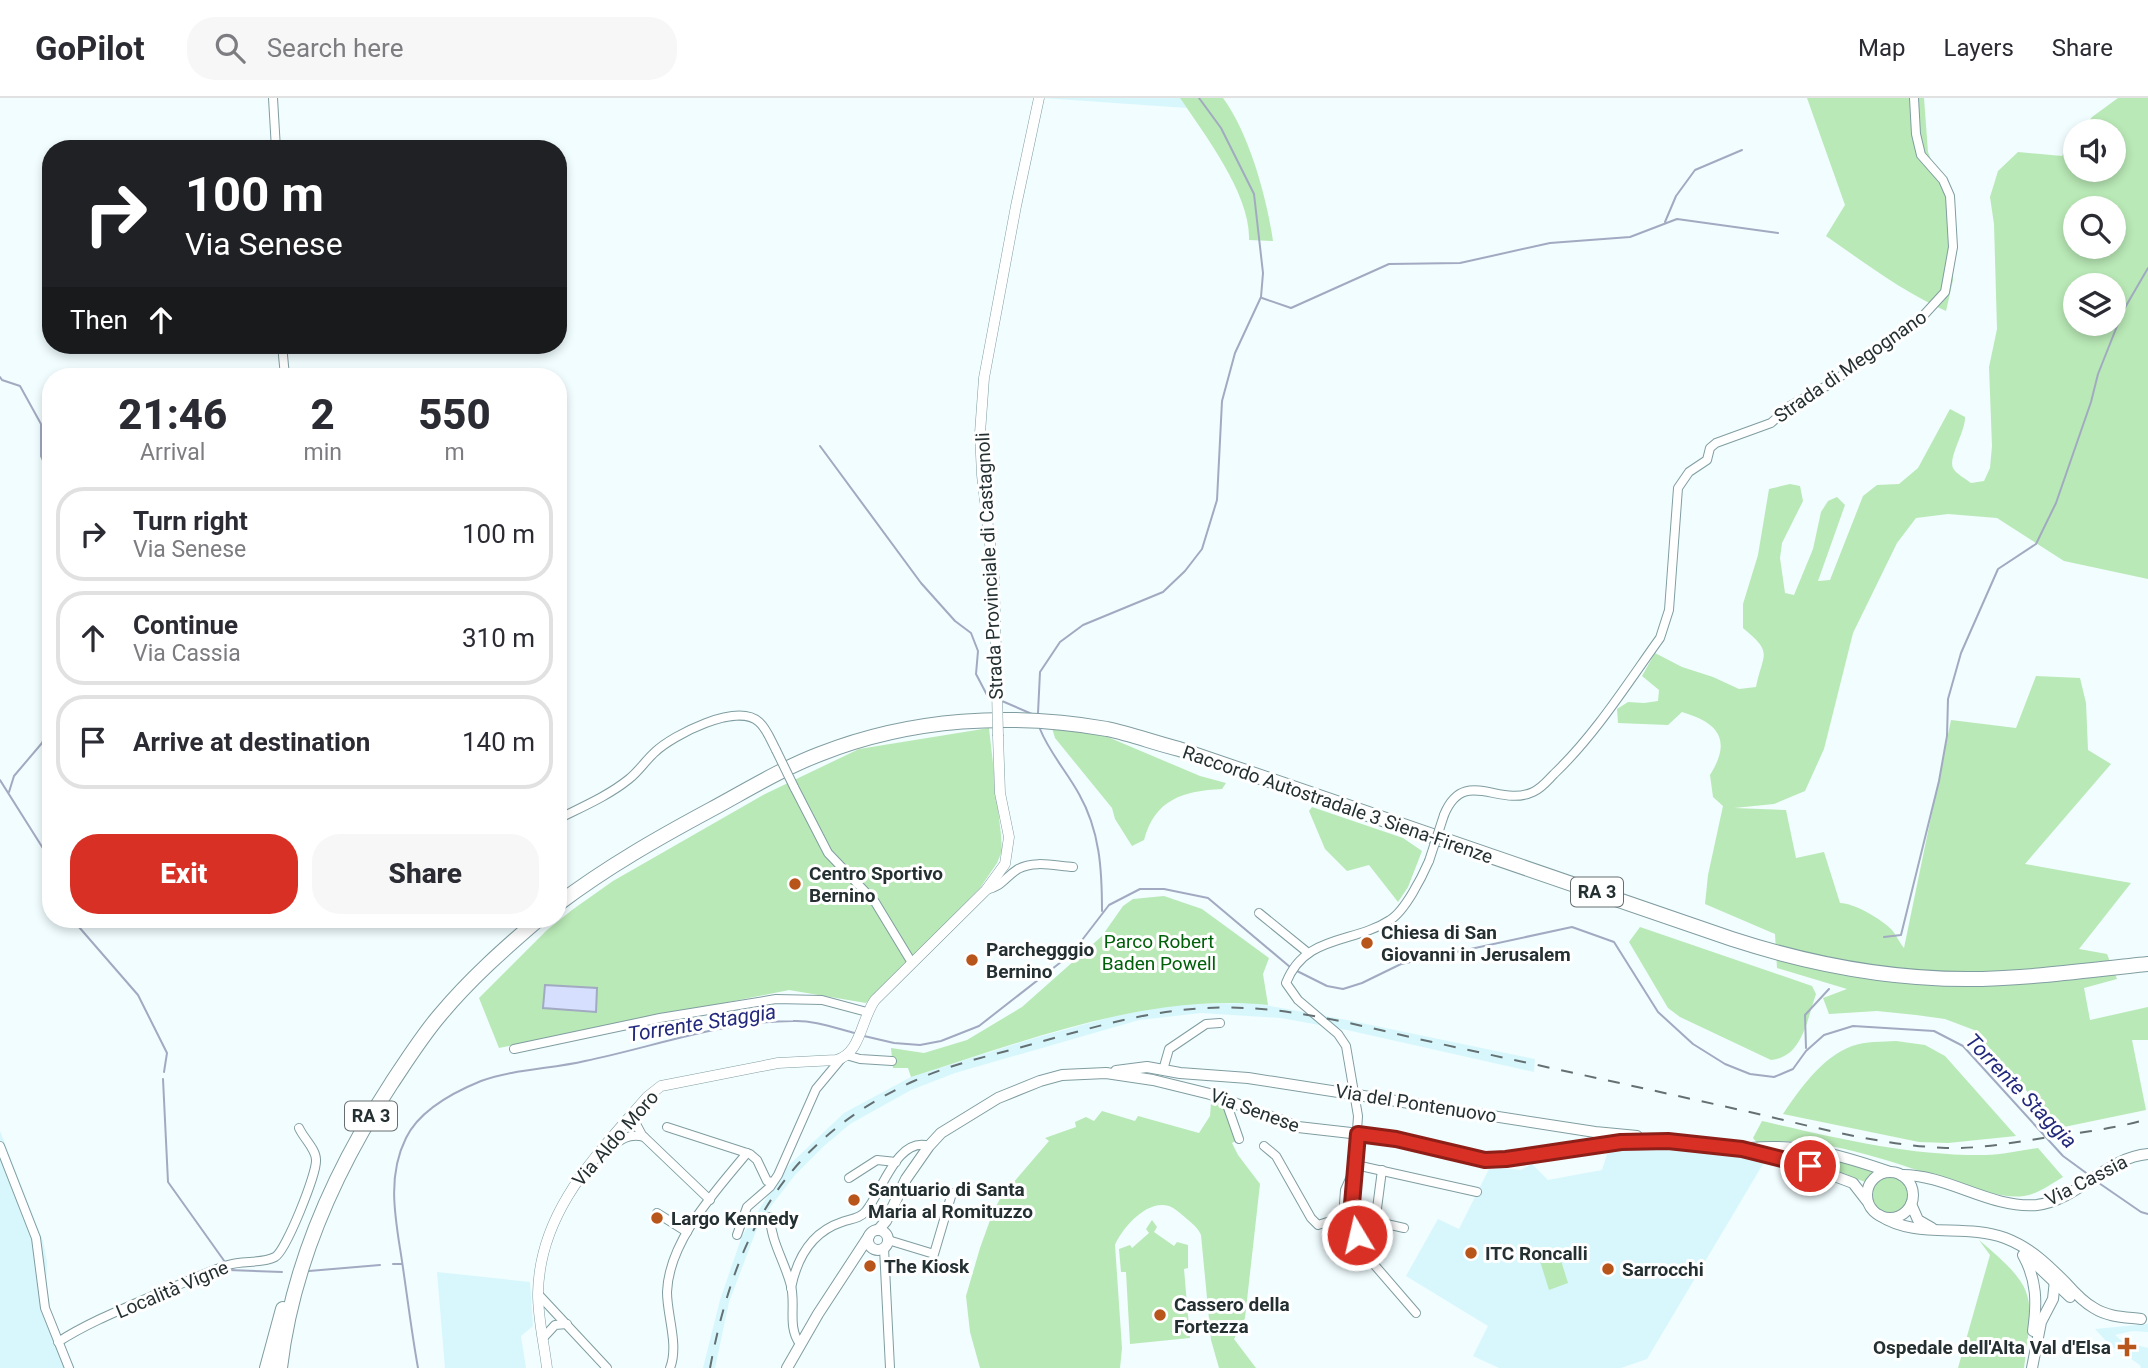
<!DOCTYPE html>
<html lang="en">
<head>
<meta charset="utf-8">
<style>
  body { margin:0; font-family:Roboto,sans-serif; background:#f7f7f7; color:#2b2b33; height:100vh; display:flex; flex-direction:column; font-size:26px; white-space:nowrap }
  * { box-sizing:border-box; margin:0 }
  p { font-size:23px; color:#7c7c81 }
  .icon { flex:none; width:38px; height:38px; fill:none; stroke:currentColor; stroke-width:2; stroke-linecap:round; stroke-linejoin:round }
  .map { position:relative; flex:1; overflow:hidden }
  .details { position:absolute; left:42px; top:270px; width:525px; height:560px; display:flex; flex-direction:column; background:#fff; border-radius:28px; box-shadow:0 4px 10px #0003 }
  .details>* { flex:none }
  .banner { position:absolute; left:42px; top:42px; width:525px; height:214px; border-radius:28px; box-shadow:0 4px 10px #0003; background:#202124; color:#fff; overflow:hidden }
  .buttons { position:absolute; left:2063px; top:21px; display:grid; gap:14px }
  .buttons a { display:grid; place-items:center; width:63px; height:63px; border-radius:50%; background:#fff; box-shadow:0 4px 10px #0003; font-size:35px }
  .pin { position:absolute; display:grid; place-items:center; width:60px; height:60px; color:#fff; margin:-30px; border:4px solid #fff; border-radius:50%; box-shadow:0 2px 7px #0007 }
  .me { position:absolute; width:77px; margin:-38px; rotate:351deg; stroke-linejoin:round; filter:drop-shadow(0 0 5px #0008) }
  .turn { display:flex; align-items:center; gap:24px; height:147px; padding:0 28px; font-size:32px }
  .turn .icon { width:91px; height:91px; stroke-width:2.5 }
  .turn b { display:block; font-size:49px; line-height:60px }
  .then { display:flex; align-items:center; height:66px; padding:0 28px; background:#0003; gap:14px; font-size:26px }
  .eta { display:flex; justify-content:space-evenly; align-items:center; height:119px; text-align:center }
  .eta b { font-size:42px; font-weight:800; line-height:49px }
  .action { display:flex; gap:14px; margin-top:auto; padding:14px 28px }
  .action a { flex:1; height:80px; border-radius:28px; background:#d93025; color:#fff; font-size:28px; font-weight:800; line-height:80px; text-align:center }
  .action a+a { background:#f7f7f7; color:#2b2b33 }
  ul { padding:0; list-style:none }
  li { display:flex; align-items:center; gap:21px; height:94px; margin:0 14px 10px; padding:0 14px; border:4px solid #e1e1e2; border-radius:28px }
  li div { flex:1 }
  li b { display:block; font-size:26px }
  li em { font-style:normal }
  header { display:flex; align-items:center; gap:42px; box-sizing:border-box; height:98px; padding:0 35px; background:#fff; border-bottom:2px solid #e1e1e2 }
  header strong { font-size:33px }
  nav { display:flex; gap:38px; margin-inline-start:auto; font-size:24px }
  .search { width:490px; height:63px; background:#f7f7f7; display:flex; align-items:center; gap:18px; box-sizing:border-box; padding:0 24px; border-radius:28px; color:#7c7c81; font-size:26px }
  .map>svg:first-child { display:block }
</style>
</head>
<body>
<header>
<strong>GoPilot</strong>
<div class="search"><svg class="icon" aria-label="search" viewBox="0 0 24 24"><circle cx="10" cy="10" r="6"/><path d="M15 15l6 6"/></svg>Search here</div>
<nav><a>Map</a><a>Layers</a><a>Share</a></nav>
</header>
<div class="map">
<svg width="2148" height="1270" viewBox="0 0 2148 1270">
  <rect width="100%" height="100%" fill="#f1fdff"/>
  <g fill="#d7f7fd">
    <path d="M1043 0H1180L1187 10Z"/>
    <path d="M1254 905 1347 922 1535 961 1534 974 1347 932 1281 920 1201 915 1139 922 955 975 911 992 850 1026 824 1048 795 1077 771 1108 756 1133 729 1204 715 1270H703L720 1202 742 1138 786 1070 844 1015 911 979 1035 940 1115 918 1177 906Z"/>
    <path d="M0 1033 43 1143 47 1164 46 1193 51 1219 75 1270H0Z"/>
    <path d="M1610 1047 1673 1048 1766 1061 1647 1261 1621 1270H1499L1473 1258 1488 1228 1406 1178 1438 1121 1459 1131 1490 1069 1521 1072 1532 1066 1548 1082 1602 1072Z"/>
    <path d="M437 1174 530 1184 533 1228 521 1238 526 1270H445Z"/>
    <path d="M2148 1226V1234L2132 1233 2115 1237 2124 1245 2125 1244 2148 1250V1270H2141L2140 1267 2109 1246 2095 1231Z"/>
  </g>
  <g fill="#b9e9b6" fill-rule="evenodd">
    <path d="M1180 0H1223C1249 35 1267 100 1273 143L1249 142C1251 97 1205 37 1180 0Z"/>
    <path d="M1807 0H1924L1928 54 1948 105 1953 139V182L1946 213C1903 194 1865 165 1826 138L1845 107Z"/>
    <path d="M2118 0H2148V481L2064 463 1997 420 1948 416 1916 420 1897 445 1853 535 1824 651 1805 693 1774 706 1734 710 1786 712 1796 760 1824 754 1840 805C1854 805 1881 821 1891 831 1896 836 1899 844 1904 850L1951 622 2016 630 2036 578 2080 580 2086 605 2088 652 2111 666 2025 766 2131 785 2079 851 2107 856 2117 881 2084 890 2090 922 2148 909V942H2132L2146 1012 2059 1030 1974 932 1945 921 1916 917 1877 913 1829 916 1823 900 1847 891 1777 870 1775 836 1705 806 1708 777 1723 708 1713 699 1710 677C1732 642 1719 625 1682 614L1668 627 1618 625 1617 611 1628 604 1644 605 1658 603 1659 592 1642 578 1655 555 1682 569 1713 579 1739 591 1756 589C1763 554 1774 556 1743 530V506L1758 457 1769 391 1790 386 1800 388 1803 403 1782 445 1780 460 1785 495 1794 497 1813 451 1821 414 1828 403 1837 399 1845 407 1818 483 1830 482 1863 398 1877 387 1899 386 1918 370 1950 311 1965 319C1966 332 1948 360 1953 370 1956 376 1966 381 1971 385L1984 383 1990 370 1992 348 1989 269 1997 231 1994 126 1990 99 1998 73 2018 54 2062 58 2075 40 2076 72H2114V33H2081L2092 19ZM2076 110H2114V149H2076ZM2076 187H2114V226H2076Z"/>
    <path d="M989 630 1001 737 1002 753 997 765 980 790 866 905 789 892 499 950 479 900 547 832 572 812 613 783 765 696 859 651Z"/>
    <path d="M1052 630 1103 637 1200 678 1226 685 1222 691C1183 693 1155 701 1144 742L1132 748 1115 721 1112 710 1055 640Z"/>
    <path d="M1312 709 1403 740 1422 753 1408 789 1398 804 1369 767 1347 773 1325 751 1309 713Z"/>
    <path d="M1164 798 1202 811 1269 860 1263 876 1268 907C1145 895 1026 943 911 979L908 970H893L891 950 924 955 967 942 1022 909 1102 838 1123 808 1133 801Z"/>
    <path d="M1640 829 1812 888 1816 896C1807 921 1803 959 1771 962L1680 919 1668 910 1629 844Z"/>
    <path d="M1896 943 1925 947 1945 958 2016 1038 1948 1045 1919 1044 1783 1016C1801 990 1821 960 1852 948 1866 943 1882 944 1896 943Z"/>
    <path d="M1217 1004 1227 1014 1237 1042 1232 1045 1238 1057 1260 1086 1245 1220 1234 1241 1256 1270H1219L1211 1242 1201 1137C1198 1130 1193 1126 1187 1121 1181 1116 1175 1110 1169 1108 1147 1101 1122 1130 1115 1147L1122 1250 1120 1270H980L970 1234 966 1198 980 1150 993 1114 1001 1099 1049 1043 1045 1040 1076 1029 1075 1024 1086 1019 1094 1023 1102 1013 1135 1023 1138 1018 1199 1035 1210 1018 1211 1005Z"/>
    <path d="M1762 1023C1836 1040 1910 1058 1985 1057 2003 1057 2021 1052 2038 1050L2063 1079C2051 1086 2038 1096 2024 1098 2005 1101 1980 1092 1962 1086 1904 1070 1817 1032 1759 1047L1753 1040Z"/>
    <path d="M1772 1053 1813 1055 1874 1074 1865 1084 1816 1066Z"/>
    <circle cx="1890" cy="1097" r="18"/>
    <path d="M1152 1122 1157 1129 1154 1134 1174 1148 1177 1144 1188 1147V1170L1184 1171 1190 1240 1130 1246 1126 1174H1121L1119 1151 1130 1147 1132 1150 1149 1135 1146 1131Z"/>
    <path d="M1979 1142C2037 1191 2034 1196 2024 1270H1958L1990 1157Z"/>
    <path d="M1558 1153 1568 1185 1549 1192 1539 1160Z"/>
  </g>
  <path fill="#d6dffe" stroke="#a1aac1" stroke-width="2" d="M545 887 597 890 596 914 543 910Z"/>
  <g fill="none" stroke-linecap="round" stroke-linejoin="round">
    <g stroke="#a1aac1" stroke-width="2">
      <path d="M1665 124 1676 98 1695 72 1742 52"/>
      <path d="M1262 200 1291 210 1389 166 1460 165 1550 145 1630 139 1677 121 1778 135"/>
      <path d="M0 279 2 282 20 288 41 326V358L51 380"/>
      <path d="M820 348 921 485 955 523 971 535 978 553 976 576 987 597 993 599"/>
      <path d="M51 411V433"/>
      <path d="M1002 603 1032 616"/>
      <path d="M1038 615 1040 574 1060 544 1083 527 1163 494 1185 473 1202 451 1217 402 1222 303 1235 255 1261 199 1263 175 1254 96 1221 30 1199 0"/>
      <path d="M1040 631C1049 654 1067 674 1079 696 1100 733 1102 772 1102 813"/>
      <path d="M0 682 51 763"/>
      <path d="M9 694 14 678 42 645 51 621"/>
      <path d="M72 821 138 897 167 955 164 974"/>
      <path d="M1884 839 1901 837 1939 683 1947 638 1948 601 1961 555 1998 471 2036 446 2056 405 2091 304 2098 276 2123 213 2148 170"/>
      <path d="M1295 872 1327 888 1343 891 1362 885 1401 866 1572 829 1614 844 1658 914 1693 946 1725 966 1750 976 1774 979 1793 971 1806 953 1824 937 1853 928 1934 933 1963 948 2063 1058 2089 1077"/>
      <path d="M864 938 894 945 920 947 941 943 979 928 1061 864 1079 846 1109 807 1140 791H1164L1208 800 1290 869"/>
      <path d="M1806 950 1805 917 1829 891"/>
      <path d="M163 981 168 1084 225 1164"/>
      <path d="M2096 1083 2141 1114 2148 1116"/>
      <path d="M393 1166H402"/>
      <path d="M228 1172 282 1174"/>
      <path d="M309 1173 380 1167"/>
      <path d="M418 1270C412 1237 408 1204 403 1170 397 1127 385 1082 406 1040 419 1013 454 994 481 983 514 971 551 971 585 963 653 949 723 923 793 923 814 922 835 930 855 935"/>
    </g>
    <g stroke="#809da1" stroke-width="10">
      <g id="minor">
        <path d="M273 0 276 51"/>
        <path d="M282 247 285 278"/>
        <path d="M794 689 828 755 875 804 912 865"/>
        <path d="M1444 717C1464 668 1499 710 1533 694 1542 690 1547 683 1554 676 1595 637 1627 586 1660 540L1669 512 1678 390 1689 374 1707 362 1710 350 1716 345 1771 325 1790 308 1830 286 1923 218 1945 194 1953 149 1950 98 1943 82 1921 57 1916 36 1914 0"/>
        <path d="M558 721C582 709 608 698 629 681 639 673 646 662 655 654 673 637 737 604 759 624 767 631 771 643 776 652"/>
        <path d="M986 792C1003 788 1004 780 1018 771 1034 762 1056 768 1073 769"/>
        <path d="M1259 815 1307 854"/>
        <path d="M514 951 660 920 776 901 822 902 867 914"/>
        <path d="M846 957 860 961 892 963"/>
        <path d="M1163 972 1169 951 1206 926 1220 925"/>
        <path d="M1225 1001 1239 1041"/>
        <path d="M635 1014V1024L642 1037 710 1102"/>
        <path d="M667 1029 750 1056 757 1062 767 1083 772 1084"/>
        <path d="M0 1048 36 1140 45 1210 69 1270"/>
        <path d="M1264 1048 1276 1058 1311 1120 1318 1127 1343 1119 1345 1092 1356 1067 1477 1094"/>
        <path d="M596 1061C614 1051 621 1033 644 1039"/>
        <path d="M1382 1072 1376 1118 1382 1125 1404 1130"/>
        <path d="M849 1080 877 1062 896 1064"/>
        <path d="M657 1115 687 1134"/>
        <path d="M770 1119C771 1144 785 1164 791 1188 796 1207 787 1229 800 1246"/>
        <path d="M737 1137 747 1109 770 1089 778 1077 816 991 841 961"/>
        <path d="M888 1142 934 1156 952 1095"/>
        <path d="M884 1150 890 1270"/>
        <path d="M791 1190C797 1160 812 1134 842 1124 850 1121 860 1121 866 1113 882 1094 897 1038 929 1048"/>
        <path d="M538 1196 607 1270"/>
        <path d="M1416 1215 1365 1156 1357 1137 1352 1106 1358 1018 1346 948 1338 936 1298 902 1286 885C1305 836 1353 846 1390 822 1405 813 1422 779 1429 763"/>
        <path d="M543 1240 555 1227 567 1226"/>
        <path d="M58 1244C89 1224 125 1210 159 1195 182 1186 204 1175 228 1167 242 1162 262 1166 275 1159 286 1153 317 1075 316 1062 316 1051 304 1041 299 1030"/>
        <path d="M670 1270C679 1247 667 1218 667 1194 669 1142 716 1093 747 1055"/>
      </g>
    </g>
    <g stroke="#809da1" stroke-width="11">
      <g id="tertiary">
        <path d="M997 591 994 480 982 377 980 335 984 280 1016 108 1039 0"/>
        <path d="M547 1270C544 1245 538 1221 538 1196 539 1113 597 1057 647 999L661 988 778 965 836 962C861 956 861 921 875 902L986 792 1005 766 1009 739 1000 695 998 638"/>
      </g>
    </g>
    <g stroke="#809da1" stroke-width="12">
      <g id="secondary">
        <path d="M1116 973 1147 969 1180 975 1248 980 1595 1034 1637 1038"/>
        <path d="M1663 1042 1742 1051 1802 1066 1853 1085 1867 1103"/>
        <path d="M1751 1050C1800 1045 1844 1058 1890 1074"/>
        <circle cx="1890" cy="1097" r="23"/>
        <path d="M1901 1077C1947 1076 1990 1111 2037 1107 2078 1102 2107 1059 2148 1056"/>
        <path d="M1911 1106 1918 1122 1932 1130"/>
        <path d="M1879 1117C1917 1142 1964 1125 2005 1140 2031 1150 2047 1166 2066 1185 2074 1194 2083 1204 2094 1210 2108 1219 2125 1219 2141 1221"/>
        <path d="M879 1131 886 1123 906 1081 929 1048 941 1035 998 1000 1040 983 1062 977 1106 975 1153 982 1210 996 1298 1029 1386 1039 1485 1062 1506 1061 1627 1043H1668"/>
        <circle cx="878" cy="1142" r="10"/>
        <path d="M2023 1157C2037 1182 2037 1205 2033 1233"/>
        <path d="M2026 1157 2070 1199"/>
        <path d="M787 1270 818 1216 869 1138"/>
        <path d="M2032 1270 2041 1224 2053 1201 2055 1182"/>
      </g>
    </g>
    <g stroke="#809da1" stroke-width="16">
      <g id="motorway">
        <path d="M558 806C607 769 658 740 712 711 747 692 783 670 820 656 911 620 1012 614 1107 631 1131 636 1155 645 1179 651L1732 841C1809 866 1887 881 1967 881 2027 881 2088 872 2148 866"/>
        <path d="M267 1270 283 1211"/>
        <path d="M280 1270C292 1167 335 1072 391 986 407 962 422 938 440 917 470 881 504 851 539 821"/>
      </g>
    </g>
    <use href="#minor" stroke="#fff" stroke-width="8"/>
    <use href="#tertiary" stroke="#fff" stroke-width="10"/>
    <use href="#secondary" stroke="#fff" stroke-width="10"/>
    <use href="#motorway" stroke="#fff" stroke-width="14"/>
    <path stroke="#647072" stroke-width="2" stroke-dasharray="12 12" stroke-linecap="butt" d="M710 1270C735 1137 785 1042 914 983 955 964 1003 955 1047 942 1126 920 1188 903 1272 912 1329 918 1385 934 1441 946 1542 968 1643 990 1745 1013 1811 1028 1877 1047 1946 1050 1978 1051 2011 1045 2043 1040 2078 1035 2114 1031 2148 1021"/>
    <g stroke="#809da1" stroke-width="10" stroke-linecap="butt">
      <g id="minor-bridge">
        <path d="M776 652 794 689"/>
        <path d="M1429 763 1444 717"/>
      </g>
    </g>
    <g stroke="#809da1" stroke-width="11" stroke-linecap="butt">
      <path id="tertiary-bridge" d="M997 591 998 638"/>
    </g>
    <use href="#minor-bridge" stroke="#fff" stroke-width="8"/>
    <use href="#tertiary-bridge" stroke="#fff" stroke-width="10"/>
  </g>
  <g fill="none" stroke-linecap="round" stroke-linejoin="round">
    <g stroke="#8d1f18" stroke-width="18">
      <path id="route" d="M1357 1137 1352 1106 1358 1036 1396 1041 1485 1062 1506 1061 1621 1044 1668 1043 1742 1051 1810 1068"/>
    </g>
    <use href="#route" stroke="#d93025" stroke-width="12"/>
  </g>
  <g fill="#b7551b" stroke="#fff" stroke-width="2.5">
    <circle cx="795" cy="786" r="7"/>
    <circle cx="1367" cy="845" r="7"/>
    <circle cx="972" cy="862" r="7"/>
    <circle cx="854" cy="1102" r="7"/>
    <circle cx="657" cy="1120" r="7"/>
    <circle cx="1471" cy="1155" r="7"/>
    <circle cx="870" cy="1168" r="7"/>
    <circle cx="1608" cy="1171" r="7"/>
    <circle cx="1160" cy="1217" r="7"/>
    <path d="M2123.5 1238.5h7v7h7v7h-7v7h-7v-7h-7v-7h7z"/>
  </g>
  <g text-anchor="middle" stroke-width="6" stroke-linejoin="round" paint-order="stroke">
    <g fill="#fff" stroke="#666e70" stroke-width="2">
      <rect x="1571" y="779.5" width="52" height="29" rx="5"/>
      <rect x="345" y="1003.5" width="52" height="29" rx="5"/>
    </g>
    <g font-size="18" font-weight="bold" fill="#253032">
      <text x="1597" y="800">RA 3</text>
      <text x="371" y="1024">RA 3</text>
    </g>
    <g font-size="19" fill="#253032" stroke="#fff">
      <text transform="translate(1850 268) rotate(-35)" y="7">Strada di Megognano</text>
      <text transform="translate(989 468) rotate(-93)" y="7">Strada Provinciale di Castagnoli</text>
      <text transform="translate(1338 706) rotate(19)" y="7">Raccordo Autostradale 3 Siena-Firenze</text>
      <text transform="translate(1416 1005) rotate(9)" y="7">Via del Pontenuovo</text>
      <text transform="translate(1255 1012) rotate(20)" y="7">Via Senese</text>
      <text transform="translate(615 1040) rotate(-49)" y="7">Via Aldo Moro</text>
      <text transform="translate(2086 1082) rotate(-27)" y="7">Via Cassia</text>
      <text transform="translate(172 1191) rotate(-23)" y="7">Località Vigne</text>
    </g>
    <g font-size="19" font-weight="bold" fill="#253032" stroke="#fff" text-anchor="start">
      <text x="809" y="782">Centro Sportivo<tspan x="809" dy="22">Bernino</tspan></text>
      <text x="1381" y="841">Chiesa di San<tspan x="1381" dy="22">Giovanni in Jerusalem</tspan></text>
      <text x="986" y="858">Parchegggio<tspan x="986" dy="22">Bernino</tspan></text>
      <text x="868" y="1098">Santuario di Santa<tspan x="868" dy="22">Maria al Romituzzo</tspan></text>
      <text x="671" y="1127">Largo Kennedy</text>
      <text x="1485" y="1162">ITC Roncalli</text>
      <text x="884" y="1175">The Kiosk</text>
      <text x="1622" y="1178">Sarrocchi</text>
      <text x="1174" y="1213">Cassero della<tspan x="1174" dy="22">Fortezza</tspan></text>
      <text x="2111" y="1256" text-anchor="end">Ospedale dell'Alta Val d'Elsa</text>
    </g>
    <g font-size="19" fill="#00600a" stroke="#fff">
      <text x="1159" y="850">Parco Robert<tspan x="1159" dy="22">Baden Powell</tspan></text>
    </g>
    <g font-size="21" font-style="italic" fill="#23297d" stroke="#fff">
      <text transform="translate(702 925) rotate(-9)" y="7">Torrente Staggia</text>
      <text transform="translate(2021 993) rotate(46)" y="7">Torrente Staggia</text>
    </g>
  </g>
</svg>
<div class="buttons">
<a><svg class="icon" aria-label="sound" viewBox="0 0 24 24"><path d="M4 9h4l5-4v14l-5-4H4zM17 9q2 3 0 6"/></svg></a>
<a><svg class="icon" aria-label="search" viewBox="0 0 24 24"><circle cx="10" cy="10" r="6"/><path d="M15 15l6 6"/></svg></a>
<a><svg class="icon" aria-label="layers" viewBox="0 0 24 24"><path d="M12 4l9 5-9 5-9-5zM3 14l9 5 9-5"/></svg></a>
</div>
<div class="pin" style="left:1810px;top:1068px;background:#d93025"><svg class="icon" aria-label="arrive" viewBox="0 0 24 24"><path d="M6 21V4h12l-3 4 3 4H6"/></svg></div>
<svg class="me" style="left:1357px;top:1137px" viewBox="-20 -20 40 40"><circle r="17" fill="#d93025" stroke="#fff" stroke-width="3"/><path d="M0-11L8 9 0 5-8 9z" fill="#fff"/></svg>
<div class="banner">
<div class="turn"><svg class="icon" aria-label="right" viewBox="0 0 24 24"><path d="M7 20v-9h11M14 6l5 5-5 5"/></svg><div><b>100 m</b>Via Senese</div></div>
<div class="then">Then<svg class="icon" aria-label="ahead" viewBox="0 0 24 24"><path d="M12 20V5M6 11l6-6 6 6"/></svg></div>
</div>
<section class="details">
<div class="eta">
<div><b>21:46</b><p>Arrival</p></div>
<div><b>2</b><p>min</p></div>
<div><b>550</b><p>m</p></div>
</div>
<ul>
<li><svg class="icon" aria-label="right" viewBox="0 0 24 24"><path d="M7 20v-9h11M14 6l5 5-5 5"/></svg><div><b>Turn right</b><p>Via Senese</p></div><em>100 m</em></li>
<li><svg class="icon" aria-label="ahead" viewBox="0 0 24 24"><path d="M12 20V5M6 11l6-6 6 6"/></svg><div><b>Continue</b><p>Via Cassia</p></div><em>310 m</em></li>
<li><svg class="icon" aria-label="arrive" viewBox="0 0 24 24"><path d="M6 21V4h12l-3 4 3 4H6"/></svg><div><b>Arrive at destination</b></div><em>140 m</em></li>
</ul>
<div class="action"><a>Exit</a><a>Share</a></div>
</section>
</div>
</body>
</html>
